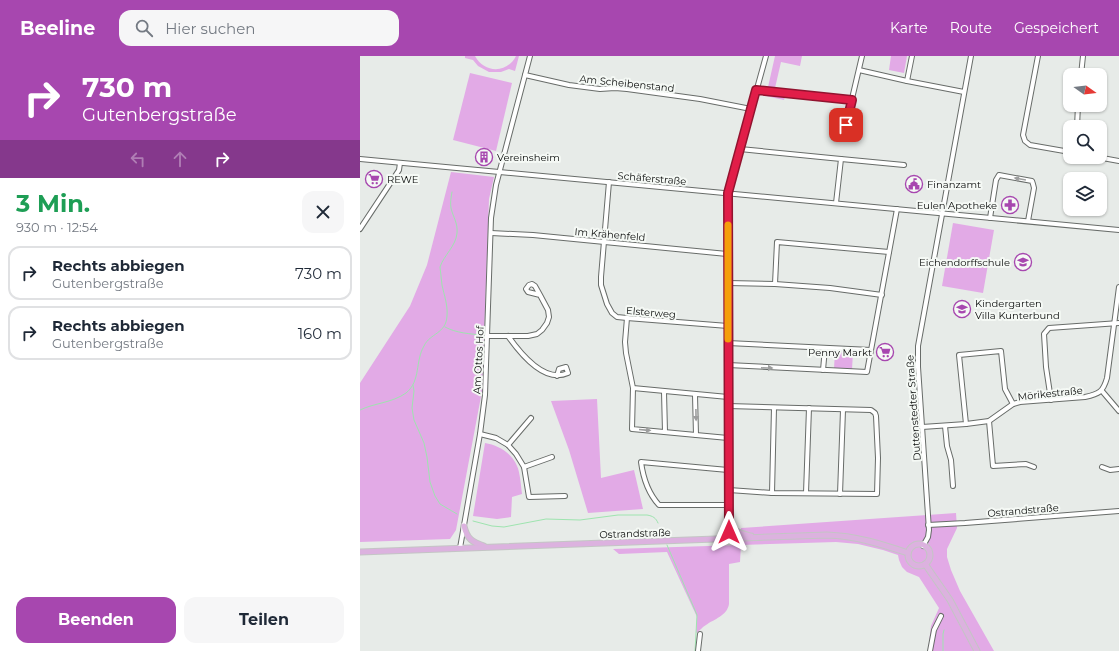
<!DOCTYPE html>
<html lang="de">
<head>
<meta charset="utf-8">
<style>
  body { margin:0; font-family:Montserrat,sans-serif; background:#f6f6f7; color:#1f2937; height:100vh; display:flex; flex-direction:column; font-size:15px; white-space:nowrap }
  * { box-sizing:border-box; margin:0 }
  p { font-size:13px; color:#747a83 }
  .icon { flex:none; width:22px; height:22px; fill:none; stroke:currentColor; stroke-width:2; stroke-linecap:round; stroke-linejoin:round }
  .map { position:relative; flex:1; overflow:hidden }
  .side { display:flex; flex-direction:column; background:#fff; width:360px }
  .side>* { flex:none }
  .banner { background:#a747af; color:#fff; overflow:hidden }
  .needle { width:26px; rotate:104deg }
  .tools { position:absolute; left:703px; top:12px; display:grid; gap:8px }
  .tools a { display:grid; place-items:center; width:44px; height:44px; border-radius:8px; background:#fff; box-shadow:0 1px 3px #0004; font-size:20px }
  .pin { position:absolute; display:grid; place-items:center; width:34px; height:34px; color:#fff; margin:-17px; border-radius:8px; box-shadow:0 2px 6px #0006 }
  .me { position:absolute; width:44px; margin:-22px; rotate:0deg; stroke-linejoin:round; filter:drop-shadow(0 0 3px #0008) }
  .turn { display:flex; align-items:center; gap:14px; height:84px; padding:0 16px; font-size:18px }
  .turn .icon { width:52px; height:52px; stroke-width:2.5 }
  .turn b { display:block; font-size:28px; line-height:34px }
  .lanes { display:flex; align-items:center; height:38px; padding:0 16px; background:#0003; justify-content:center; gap:20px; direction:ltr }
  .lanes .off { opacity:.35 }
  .round { display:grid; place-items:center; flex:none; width:42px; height:42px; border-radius:12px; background:#f6f6f7 }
  .headline { display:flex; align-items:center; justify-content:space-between; height:68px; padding:0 16px }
  h1 { font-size:24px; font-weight:700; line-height:30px; color:#1e9e55 }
  .cta { display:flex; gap:8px; margin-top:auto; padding:8px 16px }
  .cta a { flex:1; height:46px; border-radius:12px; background:#a747af; color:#fff; font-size:16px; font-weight:700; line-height:46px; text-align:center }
  .cta a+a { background:#f6f6f7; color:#1f2937 }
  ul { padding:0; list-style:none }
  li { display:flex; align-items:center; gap:12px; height:54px; margin:0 8px 6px; padding:0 8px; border:2px solid #e0e1e3; border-radius:12px }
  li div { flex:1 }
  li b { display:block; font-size:15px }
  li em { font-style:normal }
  header { display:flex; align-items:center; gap:24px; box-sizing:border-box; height:56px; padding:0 20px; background:#a747af; color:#fff }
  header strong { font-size:19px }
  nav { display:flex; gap:22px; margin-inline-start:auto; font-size:14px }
  .search { width:280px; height:36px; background:#f6f6f7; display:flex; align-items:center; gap:10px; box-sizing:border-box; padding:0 14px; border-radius:12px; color:#747a83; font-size:15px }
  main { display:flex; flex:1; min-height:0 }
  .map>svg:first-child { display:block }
</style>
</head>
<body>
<header>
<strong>Beeline</strong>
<div class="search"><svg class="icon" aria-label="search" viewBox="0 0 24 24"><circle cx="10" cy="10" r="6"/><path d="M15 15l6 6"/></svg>Hier suchen</div>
<nav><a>Karte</a><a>Route</a><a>Gespeichert</a></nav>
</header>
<main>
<section class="side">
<div class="banner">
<div class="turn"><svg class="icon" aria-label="right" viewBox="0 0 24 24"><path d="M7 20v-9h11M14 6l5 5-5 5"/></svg><div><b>730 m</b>Gutenbergstraße</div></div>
<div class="lanes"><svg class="icon off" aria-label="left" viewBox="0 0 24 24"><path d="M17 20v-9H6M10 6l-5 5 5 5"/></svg><svg class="icon off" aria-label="ahead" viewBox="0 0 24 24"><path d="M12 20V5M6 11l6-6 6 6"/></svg><svg class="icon" aria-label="right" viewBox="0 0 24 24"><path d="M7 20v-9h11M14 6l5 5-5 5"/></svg></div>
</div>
<div class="headline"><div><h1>3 Min.</h1><p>930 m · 12:54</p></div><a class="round"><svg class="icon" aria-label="close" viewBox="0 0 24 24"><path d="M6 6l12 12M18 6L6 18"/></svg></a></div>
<ul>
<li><svg class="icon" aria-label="right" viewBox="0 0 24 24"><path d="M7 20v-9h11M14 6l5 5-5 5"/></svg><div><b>Rechts abbiegen</b><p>Gutenbergstraße</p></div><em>730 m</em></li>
<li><svg class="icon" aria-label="right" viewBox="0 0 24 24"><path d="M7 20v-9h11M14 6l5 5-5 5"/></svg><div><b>Rechts abbiegen</b><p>Gutenbergstraße</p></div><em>160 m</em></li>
</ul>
<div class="cta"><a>Beenden</a><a>Teilen</a></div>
</section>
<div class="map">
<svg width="759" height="595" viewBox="0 0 759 595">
  <rect width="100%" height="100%" fill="#e7ebe8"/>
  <g fill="#e2aae6">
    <path d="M105 0H115C124 17 147 18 156 0H159L155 15 149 13 141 16H129L118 10 113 4 105 2Z"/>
    <path d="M415 0H442L440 10 421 6 415 32 427 35 424 44 406 40Z"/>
    <path d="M531 0H547L544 17 529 14Z"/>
    <path d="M110 17 152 27 136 95 93 84Z"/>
    <path d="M91 116 134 121 129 143 122 335 96 474 90 483 0 486V327L50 250 67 209Z"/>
    <path d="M593 167 634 174 623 237 582 230Z"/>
    <path d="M475 294 493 295 492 314 474 313Z"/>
    <path d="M237 343 241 422 274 414 283 453 228 457 209 394 191 345Z"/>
    <path d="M125 387C138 389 152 397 157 410 160 416 161 430 162 438L152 441 151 461 137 463 113 460Z"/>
    <path d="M596 457 597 472 587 493V501L591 514 600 535 634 595H568L571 570 579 552 559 521 547 516 542 511 539 504 538 499 523 494 498 488 476 486 381 489 380 506 369 508V548C367 560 354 563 346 569 342 571 340 575 336 577L337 561 307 496 259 498 253 493 380 489 381 472Z"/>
  </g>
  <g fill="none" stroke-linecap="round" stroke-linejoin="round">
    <g stroke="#9ee4af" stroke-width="1">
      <path d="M85 271C96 277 110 278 123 279"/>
      <path d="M53 329 54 335 52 352 54 364 64 387 67 401 70 426 75 440 80 448 97 458"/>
      <path d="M0 354C14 347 32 347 46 337 61 325 55 305 64 290 70 277 86 278 87 260 88 249 84 239 82 229 81 223 81 217 80 211 84 199 96 190 97 177 98 167 93 161 91 152 90 147 91 142 92 136"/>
      <path d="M113 465 132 470 144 471 186 463 220 464 258 459H287C293 460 296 462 298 467"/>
      <path d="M307 489 337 559 335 595"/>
      <path d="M583 595V578L584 574"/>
    </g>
    <g stroke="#686c69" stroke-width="6">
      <g id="minor">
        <path d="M678 0 663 79 665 85 670 89 710 96"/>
        <path d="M499 14 547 25 604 36"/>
        <path d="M165 19 209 29 240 33 255 32 267 33 340 43 391 53"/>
        <path d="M721 19 723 0"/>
        <path d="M547 25 552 0"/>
        <path d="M396 34 492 44"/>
        <path d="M717 71 718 49"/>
        <path d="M483 81 502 0"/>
        <path d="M380 93 481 103 476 147"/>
        <path d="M737 101 759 105"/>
        <path d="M0 103 759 174"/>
        <path d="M481 103 544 109"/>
        <path d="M249 126 241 221V229L247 248 252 257 257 261 267 262 368 270"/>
        <path d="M630 162 636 124 639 119 672 125 673 128 674 132 668 165"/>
        <path d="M0 173 39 114 40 107"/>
        <path d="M131 177 173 179 367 198"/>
        <path d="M368 227 415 228 470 232 522 239"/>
        <path d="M415 228 417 186 529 196"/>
        <path d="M267 262 265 286 266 297 273 332 368 341"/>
        <path d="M128 280H168L177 278 182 274 187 267 189 261 188 254 180 239 168 236 166 233 169 229 172 228 175 230 180 239"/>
        <path d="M148 280C160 297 184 328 208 317L206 311 199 313 197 320"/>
        <path d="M368 287 511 294"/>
        <path d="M368 309 507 316 537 153"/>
        <path d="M463 314 465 292"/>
        <path d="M273 332 272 373 368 382"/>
        <path d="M742 335 759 355"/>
        <path d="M304 336 305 376"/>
        <path d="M335 339 336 379"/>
        <path d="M691 344 686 311 684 278 689 272 759 267"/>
        <path d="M368 350 511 354 515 357 516 360 518 402 517 438 412 437 369 434"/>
        <path d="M629 365 633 410 666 408 674 411"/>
        <path d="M606 368 599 299 641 295 645 333 653 348"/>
        <path d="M585 370 587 390 591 404 593 430"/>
        <path d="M562 371 606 368 629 365 653 348 660 346 725 341C739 338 743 336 747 322L759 231"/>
        <path d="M120 378 136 382 148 389 156 398 164 411 169 441 205 440"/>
        <path d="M148 389 171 362"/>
        <path d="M164 411 192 401"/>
        <path d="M742 411 750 414 759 413"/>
        <path d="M368 414 281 406C283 421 289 438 299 449H369"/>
        <path d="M412 437 414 352"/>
        <path d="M446 437 449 352"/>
        <path d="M480 438 483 354"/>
        <path d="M568 469 605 467 759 455"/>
        <path d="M369 482 368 137 406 0"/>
        <path d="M563 490 568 481 569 474 558 311V290L611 0"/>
        <path d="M100 492 120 378 125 339 131 162 136 129 170 0"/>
        <path d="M338 595 340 578"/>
        <path d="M570 595 574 574 581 560"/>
      </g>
    </g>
    <g stroke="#c4c5c5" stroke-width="7">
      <g id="major">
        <path d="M369 465C373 476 380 477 391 480"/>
        <path d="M104 470C107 483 112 486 124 490"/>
        <circle cx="559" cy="499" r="11"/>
        <path d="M0 496 467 479C496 480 521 488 548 497"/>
        <path d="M565 508 590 544 617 595"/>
      </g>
    </g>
    <use href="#minor" stroke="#fff" stroke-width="4"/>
    <use href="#major" stroke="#dcb2df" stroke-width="5"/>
  </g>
  <defs><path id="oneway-solid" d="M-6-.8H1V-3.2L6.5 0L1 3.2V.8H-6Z"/></defs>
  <g fill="#9d9e9e">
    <use href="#oneway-solid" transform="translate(660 123) rotate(-170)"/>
    <use href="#oneway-solid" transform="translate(407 312) rotate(1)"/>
    <use href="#oneway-solid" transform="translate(336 359) rotate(89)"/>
    <use href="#oneway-solid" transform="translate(285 374) rotate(5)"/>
  </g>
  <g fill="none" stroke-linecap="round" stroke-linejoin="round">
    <g stroke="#92132f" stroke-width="10">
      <path id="route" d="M369 476 368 137 396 34 492 44 486 69"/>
    </g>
    <use href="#route" stroke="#e11d48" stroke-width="7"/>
    <path stroke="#f59e0b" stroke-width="7" d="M368 169V283"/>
  </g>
  <defs>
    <g id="building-ring" transform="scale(0.9)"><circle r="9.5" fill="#f5f9f5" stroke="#a747af" stroke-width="1.5"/><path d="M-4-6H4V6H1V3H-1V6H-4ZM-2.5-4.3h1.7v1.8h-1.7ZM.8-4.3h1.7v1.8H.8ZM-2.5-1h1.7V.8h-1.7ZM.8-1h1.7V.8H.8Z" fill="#a747af"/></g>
    <g id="supermarket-ring" transform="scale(0.9)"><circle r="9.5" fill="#f5f9f5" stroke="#a747af" stroke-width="1.5"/><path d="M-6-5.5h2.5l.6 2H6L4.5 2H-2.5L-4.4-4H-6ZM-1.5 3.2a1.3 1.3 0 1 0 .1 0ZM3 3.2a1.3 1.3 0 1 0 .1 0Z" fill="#a747af"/></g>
    <g id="civic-ring" transform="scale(0.9)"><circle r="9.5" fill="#f5f9f5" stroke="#a747af" stroke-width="1.5"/><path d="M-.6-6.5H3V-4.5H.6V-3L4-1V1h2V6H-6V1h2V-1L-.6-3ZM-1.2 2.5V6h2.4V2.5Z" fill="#a747af"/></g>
    <g id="pharmacy-ring" transform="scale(0.9)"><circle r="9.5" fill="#f5f9f5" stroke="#a747af" stroke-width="1.5"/><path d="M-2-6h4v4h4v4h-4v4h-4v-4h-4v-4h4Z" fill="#a747af"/></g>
    <g id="school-ring" transform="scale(0.9)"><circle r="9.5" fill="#f5f9f5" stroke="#a747af" stroke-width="1.5"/><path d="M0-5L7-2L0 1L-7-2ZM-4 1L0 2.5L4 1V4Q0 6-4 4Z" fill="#a747af"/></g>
  </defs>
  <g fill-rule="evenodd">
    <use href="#building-ring" x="124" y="101"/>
    <use href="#supermarket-ring" x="14" y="123"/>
    <use href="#civic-ring" x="554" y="128"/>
    <use href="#pharmacy-ring" x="650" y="149"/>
    <use href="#school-ring" x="663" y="206"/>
    <use href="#school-ring" x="602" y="253"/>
    <use href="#supermarket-ring" x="525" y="296"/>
  </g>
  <g text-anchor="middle" stroke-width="4" stroke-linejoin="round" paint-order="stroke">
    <g font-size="10" fill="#0b0d0c" stroke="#f5f9f5">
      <text transform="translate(267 27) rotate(6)" y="4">Am Scheibenstand</text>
      <text transform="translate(292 122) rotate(5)" y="4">Schäferstraße</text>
      <text transform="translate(250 178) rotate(5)" y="4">Im Krähenfeld</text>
      <text transform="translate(291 256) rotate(5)" y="4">Elsterweg</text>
      <text transform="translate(118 304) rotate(-87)" y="4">Am Ottos Hof</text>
      <text transform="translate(690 337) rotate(-6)" y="4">Mörikestraße</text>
      <text transform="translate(553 352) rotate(-94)" y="4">Duttenstedter Straße</text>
      <text transform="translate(663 454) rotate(-5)" y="4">Ostrandstraße</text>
      <text transform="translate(275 477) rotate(-2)" y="4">Ostrandstraße</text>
    </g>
    <g font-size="10" fill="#0b0d0c" stroke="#f5f9f5" text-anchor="start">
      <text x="137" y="105">Vereinsheim</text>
      <text x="27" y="127">REWE</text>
      <text x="567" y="132">Finanzamt</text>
      <text x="637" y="153" text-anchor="end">Eulen Apotheke</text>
      <text x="650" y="210" text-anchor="end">Eichendorffschule</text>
      <text x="615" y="251">Kindergarten<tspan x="615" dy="12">Villa Kunterbund</tspan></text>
      <text x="512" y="300" text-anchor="end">Penny Markt</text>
    </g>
  </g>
</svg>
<div class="tools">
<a><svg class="needle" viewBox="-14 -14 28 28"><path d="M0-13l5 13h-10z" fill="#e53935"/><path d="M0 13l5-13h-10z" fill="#747a83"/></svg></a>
<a><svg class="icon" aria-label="search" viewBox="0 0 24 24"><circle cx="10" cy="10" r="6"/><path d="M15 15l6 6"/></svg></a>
<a><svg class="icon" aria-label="layers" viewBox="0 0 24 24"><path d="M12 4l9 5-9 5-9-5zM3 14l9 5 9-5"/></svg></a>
</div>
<div class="pin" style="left:486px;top:69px;background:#d93025"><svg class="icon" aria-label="arrive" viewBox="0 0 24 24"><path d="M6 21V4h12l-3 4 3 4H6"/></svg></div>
<svg class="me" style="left:369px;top:476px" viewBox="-20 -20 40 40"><path d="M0-17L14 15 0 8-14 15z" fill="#e11d48" stroke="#fff" stroke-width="4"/></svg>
</div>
</main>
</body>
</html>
